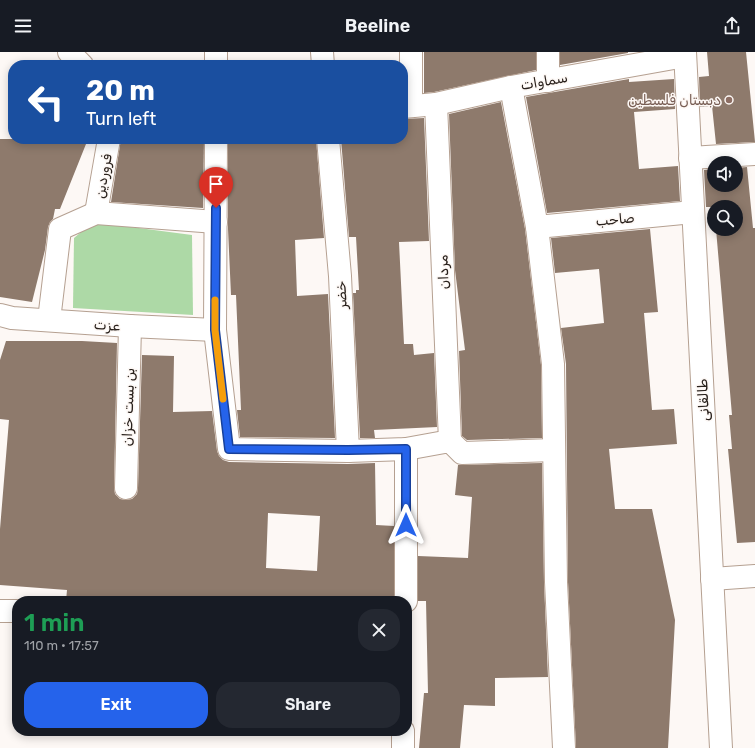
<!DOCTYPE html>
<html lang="en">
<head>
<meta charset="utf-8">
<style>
  body { margin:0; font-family:Rubik,Cairo,sans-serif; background:#242831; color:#f1f3f6; height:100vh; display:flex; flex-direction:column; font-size:15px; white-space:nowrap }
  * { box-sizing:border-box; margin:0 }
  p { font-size:13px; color:#9ea1a6 }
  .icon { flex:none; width:22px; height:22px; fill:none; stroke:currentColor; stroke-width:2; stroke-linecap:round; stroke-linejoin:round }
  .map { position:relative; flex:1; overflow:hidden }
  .side { position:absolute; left:12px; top:544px; width:400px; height:140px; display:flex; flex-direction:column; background:#171b24; border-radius:16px; box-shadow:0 2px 10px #0003 }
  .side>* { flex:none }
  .hud { position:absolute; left:8px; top:8px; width:400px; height:84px; border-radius:16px; box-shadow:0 2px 10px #0003; background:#1a4fa0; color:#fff; overflow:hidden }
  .tools { position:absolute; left:707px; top:104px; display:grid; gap:8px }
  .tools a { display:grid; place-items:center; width:36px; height:36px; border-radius:50%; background:#171b24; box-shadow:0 2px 10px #0003; font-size:20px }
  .pin { position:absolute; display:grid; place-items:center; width:34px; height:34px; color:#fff; margin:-41px -17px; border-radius:50% 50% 50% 0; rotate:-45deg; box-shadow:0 0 4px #0007 }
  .pin .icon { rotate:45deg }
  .me { position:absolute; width:44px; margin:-22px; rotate:0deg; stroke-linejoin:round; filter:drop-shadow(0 0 3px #0008) }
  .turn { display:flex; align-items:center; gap:14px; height:84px; padding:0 12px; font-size:18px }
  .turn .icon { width:52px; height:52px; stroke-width:2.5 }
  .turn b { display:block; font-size:28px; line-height:34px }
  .round { display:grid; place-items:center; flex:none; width:42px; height:42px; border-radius:16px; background:#242831 }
  .head { display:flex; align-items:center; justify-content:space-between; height:68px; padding:0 12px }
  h1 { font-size:24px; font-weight:600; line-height:30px; color:#1e9e55 }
  .cta { display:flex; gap:8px; margin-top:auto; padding:8px 12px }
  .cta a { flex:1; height:46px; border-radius:16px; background:#2563eb; color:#fff; font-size:16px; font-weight:600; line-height:46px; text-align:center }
  .cta a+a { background:#242831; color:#f1f3f6 }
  header { display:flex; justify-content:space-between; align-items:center; height:52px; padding:0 12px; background:#171b24; font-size:18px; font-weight:600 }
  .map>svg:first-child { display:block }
</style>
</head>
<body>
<header><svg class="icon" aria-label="menu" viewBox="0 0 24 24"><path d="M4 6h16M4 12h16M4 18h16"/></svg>Beeline<svg class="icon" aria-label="share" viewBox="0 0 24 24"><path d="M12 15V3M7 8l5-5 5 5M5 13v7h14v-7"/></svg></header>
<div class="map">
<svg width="755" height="696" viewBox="0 0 755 696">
  <rect width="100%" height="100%" fill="#fdf8f5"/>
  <path fill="#add9a6" d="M93 170 192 183 193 263 73 256 74 186Z"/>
  <g fill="#8e7a6c" fill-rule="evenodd">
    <path d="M424 0H536V18L434 40 424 41Z"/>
    <path d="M560 0H628V1L560 13Z"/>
    <path d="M707 0H746L755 90 716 92 712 54 700 55 699 25 709 24Z"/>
    <path d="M629 27V30L674 27 675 57 634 60 639 117 678 114 680 149 547 161 526 45Z"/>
    <path d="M501 50 525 177 541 313 542 386 467 388 462 384 459 299 465 298 455 218 449 62Z"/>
    <path d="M424 66 429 189 399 190 404 292H413L414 303 434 301 437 375 374 378 375 386H360L353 241H356V238H359L356 185H349L341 87H403V67Z"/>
    <path d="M0 87H88L60 157H55L53 167 50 170 48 175 45 198 32 250 0 245Z"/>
    <path d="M121 87H204L203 156 111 150Z"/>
    <path d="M228 87H316L324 186 295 188 297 244 328 242 335 386 240 385 237 358H241L236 243H231L228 177Z"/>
    <path d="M747 115 753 176H755V490L737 491 728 397H732L729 363H732L716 177H736V155H706L704 118 714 117V133H736V116Z"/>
    <path d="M650 177 658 260 644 261 652 358 674 357 677 392 609 397 615 457H652L675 568 668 696H576L568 530 566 312 561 276 604 271 599 217 555 221 551 186Z"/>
    <path d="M6 289H82L117 291 114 436 115 442 120 447 126 448 132 447 137 442 138 436 142 303 174 304 173 360 212 359 217 399 219 404 223 408 229 410 348 412 375 411 376 473 394 474V549H66L67 538 0 533V477L9 368 0 367V308ZM268 461 320 464 317 519 266 516Z"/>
    <path d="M542 411 544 531 548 625 495 626V654L464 653 460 696H419L424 641H428L426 549H418V504L468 506 472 445 455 443 458 413Z"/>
  </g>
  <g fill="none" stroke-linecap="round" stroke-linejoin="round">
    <g stroke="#b5a091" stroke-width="24">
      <g id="minor">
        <path d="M69 0 82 13"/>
        <path d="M216 0V13"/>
        <path d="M322 0 323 13"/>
        <path d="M411 0V53"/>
        <path d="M548 0V29"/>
        <path d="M685 0 721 696"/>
        <path d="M511 35 537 175 553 312 556 530 564 696"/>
        <path d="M436 52 450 389"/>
        <path d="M403 55 436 52 511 35 685 4"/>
        <path d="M216 87 215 278 229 397 348 399 406 397 450 389 462 401 554 398"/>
        <path d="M328 87 340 224 348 399"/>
        <path d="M690 106 755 102"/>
        <path d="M96 161 109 87"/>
        <path d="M537 175 693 160"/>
        <path d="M0 263 12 266 130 274 215 278"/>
        <path d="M49 268 60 177 96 161 216 170"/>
        <path d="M406 397V549"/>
        <path d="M126 436 130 274"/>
        <path d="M712 527 755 524"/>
        <path d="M0 559H17"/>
        <path d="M403 696V679"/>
      </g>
    </g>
    <use href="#minor" stroke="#fff" stroke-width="22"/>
  </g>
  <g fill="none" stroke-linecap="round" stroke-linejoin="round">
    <g stroke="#184099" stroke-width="10">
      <path id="route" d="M216 156 215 278 229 397 348 398 406 397V473"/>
    </g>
    <use href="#route" stroke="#2563eb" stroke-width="7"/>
    <path stroke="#f59e0b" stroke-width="7" d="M215 248V278L223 347"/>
  </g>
  <circle fill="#8d6e63" stroke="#fdf8f5" stroke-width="1.5" cx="729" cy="48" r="4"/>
  <g text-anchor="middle" stroke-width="3" stroke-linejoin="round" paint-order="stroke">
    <g font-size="14" fill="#29211c" stroke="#fdf8f5">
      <text transform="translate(544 29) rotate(-10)" y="5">سماوات</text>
      <text transform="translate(103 124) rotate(-80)" y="5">فروردین</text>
      <text transform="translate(615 167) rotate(-5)" y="5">صاحب</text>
      <text transform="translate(443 220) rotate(-92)" y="5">مردان</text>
      <text transform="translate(341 243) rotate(-93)" y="5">خضر</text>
      <text transform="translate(107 273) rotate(4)" y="5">عزت</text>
      <text transform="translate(703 348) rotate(-93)" y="5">طالقانی</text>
      <text transform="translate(128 355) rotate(-88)" y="5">بن بست خزان</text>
    </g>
    <g font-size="14" fill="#785e54" stroke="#fdf8f5" text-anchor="end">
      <text x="721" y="53">دبستان فلسطین</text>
    </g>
  </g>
</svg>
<div class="tools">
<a><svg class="icon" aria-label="sound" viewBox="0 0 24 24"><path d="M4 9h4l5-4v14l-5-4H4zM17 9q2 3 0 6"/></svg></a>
<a><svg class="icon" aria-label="search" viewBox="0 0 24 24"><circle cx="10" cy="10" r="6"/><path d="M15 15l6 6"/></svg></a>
</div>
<div class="pin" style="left:216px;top:156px;background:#d93025"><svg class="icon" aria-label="arrive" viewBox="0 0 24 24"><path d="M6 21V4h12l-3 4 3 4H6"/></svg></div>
<svg class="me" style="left:406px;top:473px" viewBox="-20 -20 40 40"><path d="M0-17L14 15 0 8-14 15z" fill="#2563eb" stroke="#fff" stroke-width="4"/></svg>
<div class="hud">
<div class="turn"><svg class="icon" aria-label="left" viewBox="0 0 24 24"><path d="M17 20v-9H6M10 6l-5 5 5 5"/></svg><div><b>20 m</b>Turn left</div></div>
</div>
<section class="side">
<div class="head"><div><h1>1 min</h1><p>110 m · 17:57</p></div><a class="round"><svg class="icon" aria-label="close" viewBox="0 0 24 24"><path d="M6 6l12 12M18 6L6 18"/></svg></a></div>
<div class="cta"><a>Exit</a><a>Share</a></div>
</section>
</div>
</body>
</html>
